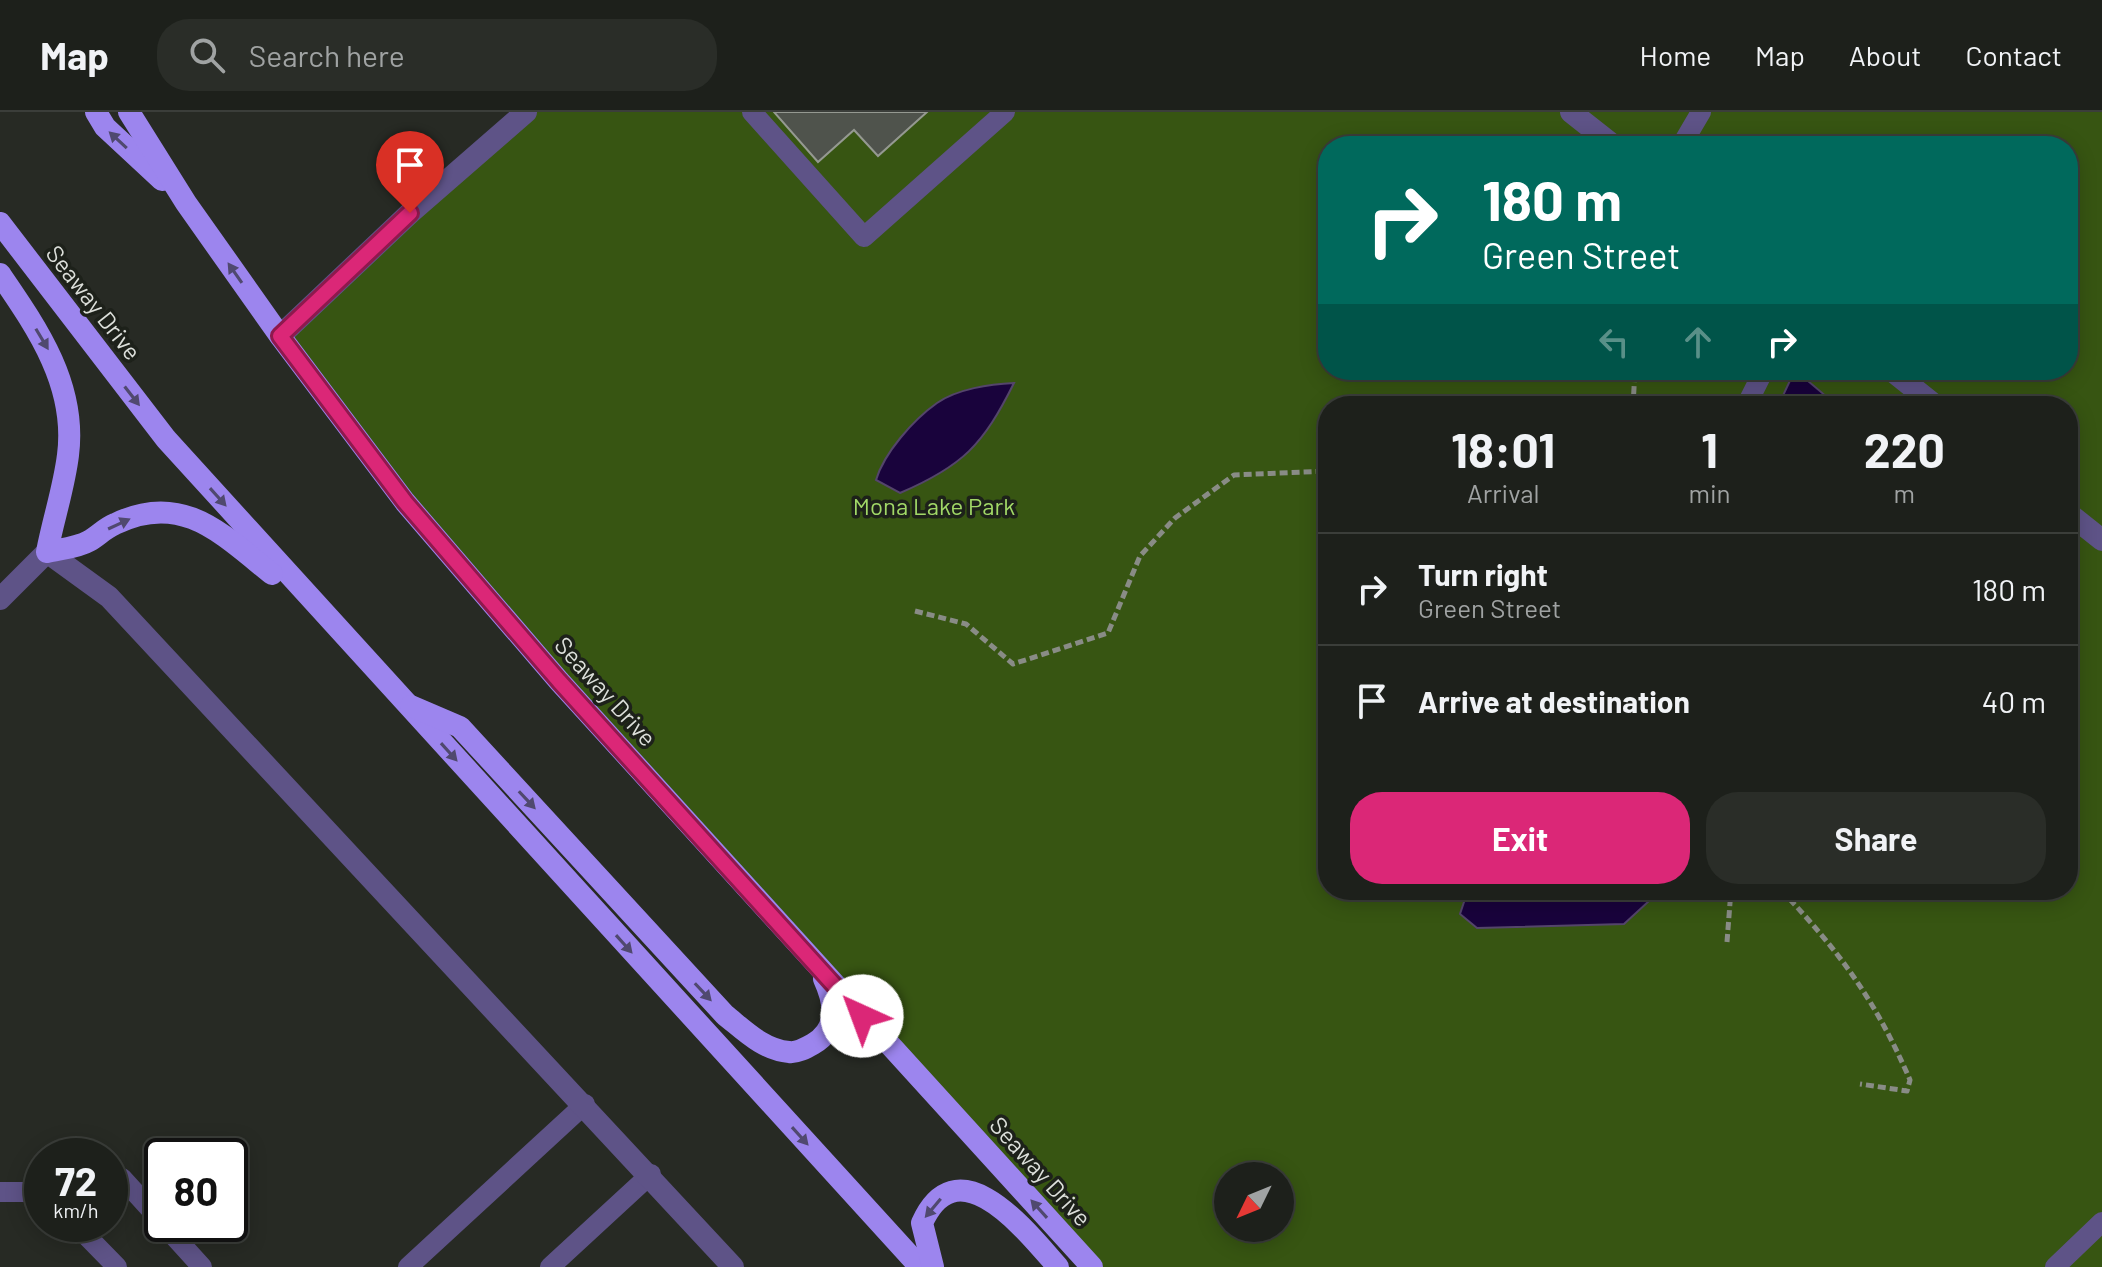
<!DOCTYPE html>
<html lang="en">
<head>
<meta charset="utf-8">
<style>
  body { margin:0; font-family:Barlow,sans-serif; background:#2a2d28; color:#f1f3f6; height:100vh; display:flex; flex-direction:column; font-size:30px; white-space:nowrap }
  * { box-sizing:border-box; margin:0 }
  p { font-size:26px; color:#a0a3a3 }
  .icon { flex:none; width:44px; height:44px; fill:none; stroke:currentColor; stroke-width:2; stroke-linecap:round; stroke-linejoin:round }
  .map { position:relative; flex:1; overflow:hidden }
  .sheet { position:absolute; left:1318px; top:284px; width:760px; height:504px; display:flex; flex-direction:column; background:#1d201b; border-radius:32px; box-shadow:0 4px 20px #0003,0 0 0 2px #3b3e3a }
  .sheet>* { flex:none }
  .guide { position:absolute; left:1318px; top:24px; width:760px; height:244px; border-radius:32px; box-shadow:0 4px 20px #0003,0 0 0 2px #3b3e3a; background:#00695c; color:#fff; overflow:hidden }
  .needle { width:52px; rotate:227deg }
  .buttons { position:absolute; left:1214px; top:1050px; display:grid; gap:16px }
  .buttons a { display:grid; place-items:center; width:80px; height:80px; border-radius:50%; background:#1d201b; box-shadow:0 4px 20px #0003,0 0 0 2px #3b3e3a; font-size:40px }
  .speed { position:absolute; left:24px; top:1026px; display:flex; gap:16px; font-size:40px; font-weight:700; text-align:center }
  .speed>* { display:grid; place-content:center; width:104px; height:104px; border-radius:50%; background:#1d201b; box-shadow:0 4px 20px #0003,0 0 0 2px #3b3e3a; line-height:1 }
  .speed small { font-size:20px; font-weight:400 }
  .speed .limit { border:4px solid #111; border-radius:12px; background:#fff; color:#111 }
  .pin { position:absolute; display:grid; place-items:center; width:68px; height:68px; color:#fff; margin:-82px -34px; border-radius:50% 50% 50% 0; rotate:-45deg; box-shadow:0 0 8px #0007 }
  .pin .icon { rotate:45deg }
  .me { position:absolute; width:88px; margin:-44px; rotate:317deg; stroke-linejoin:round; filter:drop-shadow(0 0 6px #0008) }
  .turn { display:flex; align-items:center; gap:28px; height:168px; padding:0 32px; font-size:36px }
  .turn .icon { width:104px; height:104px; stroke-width:2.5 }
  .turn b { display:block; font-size:56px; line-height:68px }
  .lanes { display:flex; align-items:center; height:76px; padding:0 32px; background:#0003; justify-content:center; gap:40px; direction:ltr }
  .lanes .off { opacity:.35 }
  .eta { display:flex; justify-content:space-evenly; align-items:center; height:136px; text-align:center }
  .eta b { font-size:48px; font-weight:700; line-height:56px }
  .primary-button { display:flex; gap:16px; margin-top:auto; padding:16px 32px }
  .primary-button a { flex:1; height:92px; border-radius:32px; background:#db2777; color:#fff; font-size:32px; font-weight:700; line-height:92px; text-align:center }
  .primary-button a+a { background:#2a2d28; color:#f1f3f6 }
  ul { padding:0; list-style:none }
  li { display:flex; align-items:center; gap:24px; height:112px; padding:0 32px; border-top:2px solid #3b3e3a }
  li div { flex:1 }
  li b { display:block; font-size:30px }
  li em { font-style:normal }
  header { display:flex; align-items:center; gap:48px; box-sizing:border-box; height:112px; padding:0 40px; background:#1d201b; border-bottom:2px solid #3b3e3a }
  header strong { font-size:38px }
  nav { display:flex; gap:44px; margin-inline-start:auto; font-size:28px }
  .search { width:560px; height:72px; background:#2a2d28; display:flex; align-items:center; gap:20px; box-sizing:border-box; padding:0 28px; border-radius:32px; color:#a0a3a3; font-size:30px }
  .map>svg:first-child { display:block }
</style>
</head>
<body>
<header>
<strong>Map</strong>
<div class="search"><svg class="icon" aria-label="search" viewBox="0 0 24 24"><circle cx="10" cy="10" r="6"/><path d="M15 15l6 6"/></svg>Search here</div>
<nav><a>Home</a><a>Map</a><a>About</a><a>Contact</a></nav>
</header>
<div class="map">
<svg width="2102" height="1155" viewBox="0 0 2102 1155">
  <rect width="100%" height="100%" fill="#272a24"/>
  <path fill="#375512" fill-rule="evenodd" d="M528 0H2102V1155H1092L559 569 280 224ZM1328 34H2068V258H1328ZM1328 294H2068V778H1328ZM1228 1064H1280V1116H1228Z"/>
  <g fill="#19033c" stroke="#54456b" stroke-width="2">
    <path d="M1795 258 1827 285 1831 294H1778Z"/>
    <path d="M1014 271C983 333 963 354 900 381L876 368C884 341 913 308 937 291 957 277 990 272 1014 271Z"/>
    <path d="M1468 778H1661L1624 812 1477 816 1460 802Z"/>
  </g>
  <path fill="#4f534c" stroke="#959991" stroke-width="2" d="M774 0H927L878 44 854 18 818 50Z"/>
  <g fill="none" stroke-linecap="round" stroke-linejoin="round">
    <g stroke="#898c86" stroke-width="5" stroke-dasharray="8 4" stroke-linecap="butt">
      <path d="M1633 294 1635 258"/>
      <path d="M915 499 966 512 1013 552 1108 521 1140 444 1175 406 1234 363 1328 359"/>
      <path d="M1781 778C1840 840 1876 889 1910 968L1907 979 1860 972"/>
      <path d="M1727 830 1731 778"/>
    </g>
    <g stroke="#5e5387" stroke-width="20">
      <path d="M752 0 864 125 1005 0"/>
      <path d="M1681 34 1701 0"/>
      <path d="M1746 294 1764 258"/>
      <path d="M122 1066 162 1110"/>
      <path d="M0 1080H30L42 1086"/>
      <path d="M75 1112 117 1155"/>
      <path d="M163 1112 202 1155"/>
      <path d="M408 1155 585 992"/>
      <path d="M550 1155 651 1062"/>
      <path d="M2055 1155 2102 1110"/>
    </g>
    <g stroke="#5e5387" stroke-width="22">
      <path d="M1571 0 1614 34"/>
      <path d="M280 224 410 101 526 0"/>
      <path d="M1891 258 1936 294"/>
      <path d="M2068 401 2102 428"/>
      <path d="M0 487 47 440 109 485 733 1155"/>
    </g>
    <g stroke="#9c85ee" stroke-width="22">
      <path d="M96 0 105 15 162 68"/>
      <path d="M129 0 186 91 280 224 405 390 559 569 1092 1155"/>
      <path d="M0 111 166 327 920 1155"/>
      <path d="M0 162C37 216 77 273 68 343 64 376 53 408 47 440 60 437 77 436 89 429 98 424 105 416 115 412 182 379 222 422 272 462"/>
      <path d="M411 594 460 615 725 903C744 918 763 938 789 940 797 941 806 936 813 932 839 917 835 891 824 867"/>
      <path d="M933 1155 922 1111C958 1031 1027 1120 1058 1155"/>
    </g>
  </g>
  <defs><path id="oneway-solid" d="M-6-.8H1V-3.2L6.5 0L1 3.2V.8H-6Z" transform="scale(2)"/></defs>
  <g fill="#50496f">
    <use href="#oneway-solid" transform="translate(118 28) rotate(-137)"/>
    <use href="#oneway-solid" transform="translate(235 161) rotate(-125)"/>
    <use href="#oneway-solid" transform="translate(42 227) rotate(59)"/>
    <use href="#oneway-solid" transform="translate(132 284) rotate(52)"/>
    <use href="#oneway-solid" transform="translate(218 385) rotate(48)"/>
    <use href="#oneway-solid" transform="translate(119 412) rotate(-25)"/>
    <use href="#oneway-solid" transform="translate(449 640) rotate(48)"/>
    <use href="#oneway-solid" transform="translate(527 688) rotate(47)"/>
    <use href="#oneway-solid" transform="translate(624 832) rotate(48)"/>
    <use href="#oneway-solid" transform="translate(703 880) rotate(47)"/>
    <use href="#oneway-solid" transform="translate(800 1024) rotate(48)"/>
    <use href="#oneway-solid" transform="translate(933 1096) rotate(130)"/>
    <use href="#oneway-solid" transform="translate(1039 1097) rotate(-132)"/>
  </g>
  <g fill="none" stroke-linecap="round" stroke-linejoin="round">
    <g stroke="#8e194d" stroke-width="20">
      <path id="route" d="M410 101 280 224 405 390 559 569 862 904"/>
    </g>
    <use href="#route" stroke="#db2777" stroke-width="14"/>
  </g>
  <g text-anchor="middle" stroke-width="7" stroke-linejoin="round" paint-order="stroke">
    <g font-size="24" fill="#dcdfda" stroke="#1d211a">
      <text transform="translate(93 191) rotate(52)" y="8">Seaway Drive</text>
      <text transform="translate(605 580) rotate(48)" y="8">Seaway Drive</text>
      <text transform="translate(1040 1060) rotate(48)" y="8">Seaway Drive</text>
    </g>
    <g font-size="24" fill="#a1d867" stroke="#1d211a">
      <text x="934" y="403">Mona Lake Park</text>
    </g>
  </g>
</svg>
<div class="buttons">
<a><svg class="needle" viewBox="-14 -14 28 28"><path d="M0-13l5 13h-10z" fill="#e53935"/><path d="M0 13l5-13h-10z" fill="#a0a3a3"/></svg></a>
</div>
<div class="speed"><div>72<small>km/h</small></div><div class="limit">80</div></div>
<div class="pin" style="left:410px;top:101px;background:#d93025"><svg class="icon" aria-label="arrive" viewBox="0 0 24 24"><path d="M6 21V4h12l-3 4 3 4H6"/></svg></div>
<svg class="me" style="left:862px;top:904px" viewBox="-20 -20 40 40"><circle r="19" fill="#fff"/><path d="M0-13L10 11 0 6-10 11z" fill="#db2777"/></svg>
<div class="guide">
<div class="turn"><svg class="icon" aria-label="right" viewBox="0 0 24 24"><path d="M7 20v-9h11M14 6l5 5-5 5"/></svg><div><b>180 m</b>Green Street</div></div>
<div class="lanes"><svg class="icon off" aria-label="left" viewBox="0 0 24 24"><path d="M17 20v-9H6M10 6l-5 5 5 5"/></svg><svg class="icon off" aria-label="ahead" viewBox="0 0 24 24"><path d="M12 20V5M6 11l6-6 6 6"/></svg><svg class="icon" aria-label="right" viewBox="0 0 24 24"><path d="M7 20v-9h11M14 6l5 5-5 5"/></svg></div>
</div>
<section class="sheet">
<div class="eta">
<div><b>18:01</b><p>Arrival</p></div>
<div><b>1</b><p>min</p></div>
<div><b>220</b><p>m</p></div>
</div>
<ul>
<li><svg class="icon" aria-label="right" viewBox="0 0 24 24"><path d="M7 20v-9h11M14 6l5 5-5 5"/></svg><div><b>Turn right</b><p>Green Street</p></div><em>180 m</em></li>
<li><svg class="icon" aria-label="arrive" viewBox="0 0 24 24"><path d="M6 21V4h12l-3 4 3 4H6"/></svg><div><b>Arrive at destination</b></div><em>40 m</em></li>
</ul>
<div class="primary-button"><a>Exit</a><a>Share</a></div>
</section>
</div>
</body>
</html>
